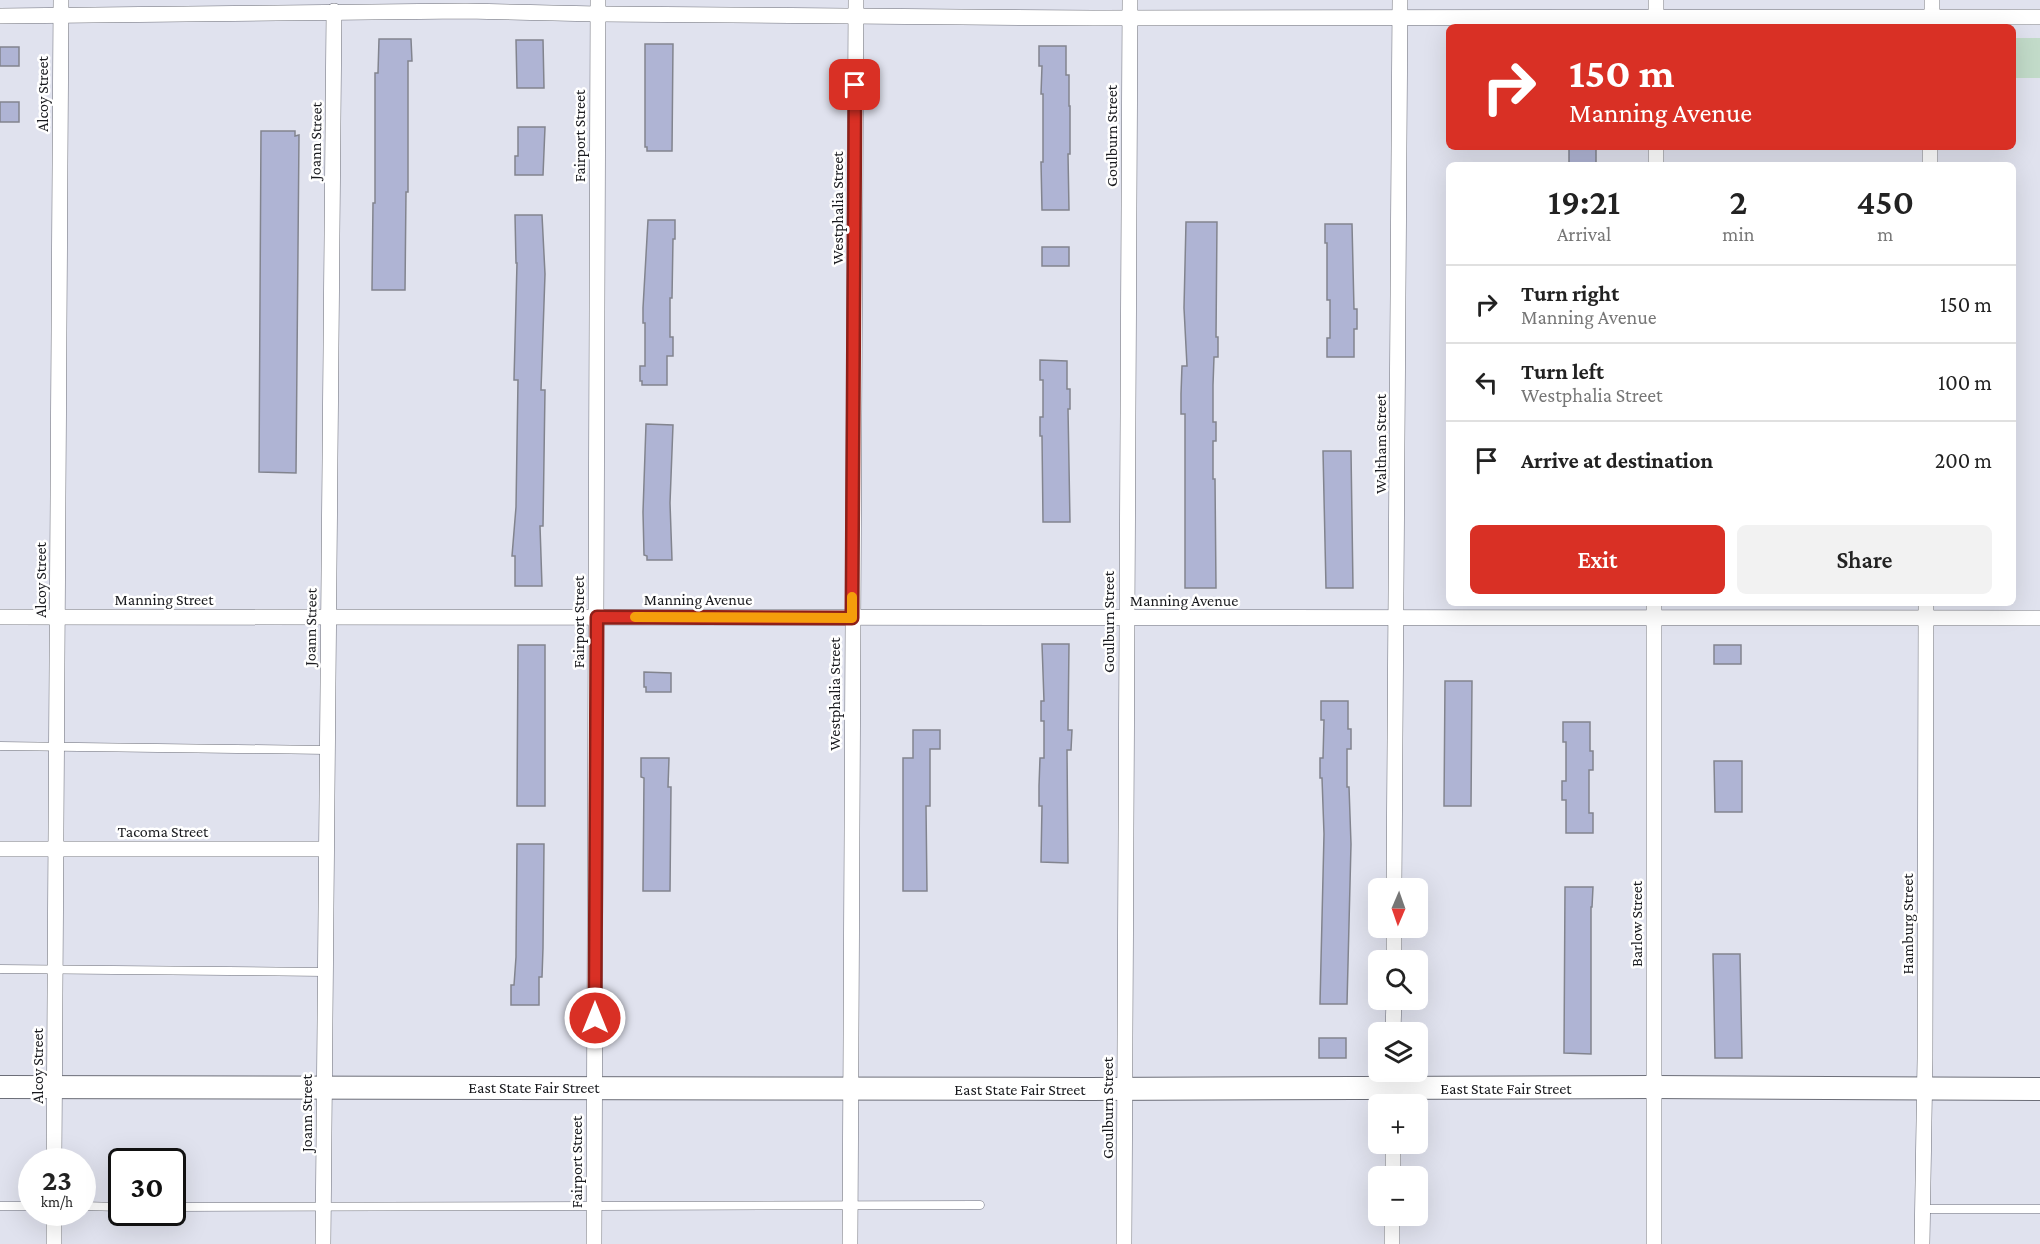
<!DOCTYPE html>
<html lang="en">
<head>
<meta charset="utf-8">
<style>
  body { margin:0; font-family:"Crimson Pro",serif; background:#f2f2f2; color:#222; height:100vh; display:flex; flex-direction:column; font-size:22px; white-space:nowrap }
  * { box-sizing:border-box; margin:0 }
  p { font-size:20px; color:#767676 }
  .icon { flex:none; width:33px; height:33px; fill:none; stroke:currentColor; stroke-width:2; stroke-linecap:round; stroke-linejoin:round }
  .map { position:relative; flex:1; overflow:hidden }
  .details { position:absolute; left:1446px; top:162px; width:570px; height:444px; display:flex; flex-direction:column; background:#fff; border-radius:9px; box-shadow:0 6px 24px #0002 }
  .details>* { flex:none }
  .banner { position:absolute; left:1446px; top:24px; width:570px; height:126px; border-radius:9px; box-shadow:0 6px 24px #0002; background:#d93025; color:#fff; overflow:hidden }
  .needle { width:39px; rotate:182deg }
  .buttons { position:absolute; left:1368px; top:878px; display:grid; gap:12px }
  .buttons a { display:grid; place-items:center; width:60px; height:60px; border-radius:9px; background:#fff; box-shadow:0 6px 24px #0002; font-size:30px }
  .speed { position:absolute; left:18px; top:1148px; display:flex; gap:12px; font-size:30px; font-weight:700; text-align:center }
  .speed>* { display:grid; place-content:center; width:78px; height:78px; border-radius:50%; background:#fff; box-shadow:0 6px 24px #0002; line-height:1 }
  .speed small { font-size:15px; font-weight:400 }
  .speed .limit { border:3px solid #111; border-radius:9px; background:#fff; color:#111 }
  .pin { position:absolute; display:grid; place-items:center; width:51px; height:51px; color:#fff; margin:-26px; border-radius:12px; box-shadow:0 3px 9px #0006 }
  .me { position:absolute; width:66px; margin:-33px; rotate:0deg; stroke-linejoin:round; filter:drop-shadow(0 0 4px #0008) }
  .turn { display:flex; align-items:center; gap:21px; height:126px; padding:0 24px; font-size:27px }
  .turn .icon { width:78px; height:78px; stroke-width:2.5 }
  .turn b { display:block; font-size:42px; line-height:51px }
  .eta { display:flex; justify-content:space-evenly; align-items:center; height:102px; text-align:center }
  .eta b { font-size:36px; font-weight:600; line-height:42px }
  .button { display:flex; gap:12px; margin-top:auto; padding:12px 24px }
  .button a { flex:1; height:69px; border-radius:9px; background:#d93025; color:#fff; font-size:24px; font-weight:600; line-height:69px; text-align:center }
  .button a+a { background:#f2f2f2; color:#222 }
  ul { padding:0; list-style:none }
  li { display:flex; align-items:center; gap:18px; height:78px; padding:0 24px; border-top:2px solid #e0e0e0 }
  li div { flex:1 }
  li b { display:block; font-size:22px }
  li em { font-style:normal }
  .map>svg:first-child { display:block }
</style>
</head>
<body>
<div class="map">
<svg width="2040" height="1244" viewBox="0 0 2040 1244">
  <rect width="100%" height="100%" fill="#e0e2ee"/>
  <rect fill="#c2dbc9" x="2013" y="38" width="27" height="40"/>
  <g fill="#afb4d4" stroke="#82848e" stroke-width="1.5">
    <path d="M379 39H411L412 61H408V192H406L405 290H372L373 203H375V73H378Z"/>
    <path d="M516 40H543L544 88H517Z"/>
    <path d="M645 44H673L672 151H647V147H645Z"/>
    <path d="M1039 46H1066V75H1069V106H1070V154H1068L1069 210H1042L1041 162H1043V94H1041L1042 66H1039Z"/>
    <rect x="0" y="47" width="19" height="19"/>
    <rect x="0" y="102" width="19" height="20"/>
    <path d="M518 127H545L543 175H515V156H518Z"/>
    <path d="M261 131H295V136L299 135 296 473 259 472Z"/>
    <rect x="1569" y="147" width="27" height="17"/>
    <path d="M515 215H542L545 274 541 390H545L543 526H540L542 586H515V556H512L516 507 518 380H514L517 263H516Z"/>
    <path d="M648 220H675V239H673L672 298H670V337H673V356H667V385H642V381H640V366H645V323H643V308Z"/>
    <path d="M1186 222H1217L1216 337H1218V357H1214L1213 385V422H1216V441H1213V479H1215L1216 588H1185V414H1181V394L1182 366H1187L1184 308Z"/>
    <path d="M1325 224H1352L1354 309H1357V329H1354V357H1327V338H1330V300H1327V243H1325Z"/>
    <rect x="1042" y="247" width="27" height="19"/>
    <path d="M1040 360 1067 361V389H1070V409H1068L1070 522H1043L1042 436H1040V417H1043V380H1040Z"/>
    <path d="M646 424 673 425 670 503 672 560H647V556L644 555 643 512Z"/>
    <path d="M1323 451H1351L1353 588H1326Z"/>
    <path d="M1042 644H1069L1068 730H1072L1071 750H1067L1068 863 1041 862 1042 806H1039V786L1040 758H1044V721H1041V701H1044Z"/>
    <path d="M518 645H545V806H517Z"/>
    <rect x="1714" y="645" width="27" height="19"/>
    <path d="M644 672 671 673V692H646V687H644Z"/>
    <path d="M1445 681H1472L1471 806H1444Z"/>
    <path d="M1321 701H1348V729H1351V749H1347V787H1349L1351 844 1347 1004H1320L1324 834 1322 778H1320V758H1323L1324 720H1321Z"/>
    <path d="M1563 722H1590V751H1593V770H1589V813H1593V833H1566V800H1562V781H1566V742H1563Z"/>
    <path d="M913 730H940V749H930V806H926L927 891H903V758H913Z"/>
    <path d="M641 758H669L668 787H671L670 891H643L644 778 641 777Z"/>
    <path d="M1714 761H1742V812H1715Z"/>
    <path d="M517 844H544L543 948 542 977H539V1005H511V985H514L516 957Z"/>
    <path d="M1565 887H1593L1592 907H1591V1054L1564 1053Z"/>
    <path d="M1713 954H1740L1742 1058H1715Z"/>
    <rect x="1319" y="1038" width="27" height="20"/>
  </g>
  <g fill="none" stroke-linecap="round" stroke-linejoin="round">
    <g stroke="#6c6e78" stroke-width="9">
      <g id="lane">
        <path d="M0 746 327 750"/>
        <path d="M0 969 325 972"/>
        <path d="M0 1206H32"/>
        <path d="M82 1206 122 1207"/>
        <path d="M172 1207 980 1205"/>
        <path d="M1923 1209H2040"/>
      </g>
    </g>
    <g stroke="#6c6e78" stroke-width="16">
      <g id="street">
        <path d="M0 16 466 11 598 14 1093 18 2040 17"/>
        <path d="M1656 27V0"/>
        <path d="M1932 27V0"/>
        <path d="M1656 165V147"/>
        <path d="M1930 165V147"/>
        <path d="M0 617 2040 618"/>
        <path d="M0 849H326"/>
        <path d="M1394 888 1400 0"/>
        <path d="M1394 960V927"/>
        <path d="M1393 1032 1394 999"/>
        <path d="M1393 1104V1071"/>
        <path d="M54 1161 61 0"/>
        <path d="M1393 1176V1143"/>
        <path d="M54 1244V1212"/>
        <path d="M323 1244 334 11"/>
        <path d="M594 1244 598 0"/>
        <path d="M850 1244 856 0"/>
        <path d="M1124 1244 1130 0"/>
        <path d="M1392 1244V1215"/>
        <path d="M1654 1244V603"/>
        <path d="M1922 1244 1925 1059 1926 603"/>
      </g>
    </g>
    <g stroke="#6c6e78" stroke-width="24">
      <path id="secondary" d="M0 1087 1088 1089 1654 1087 2040 1089"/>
    </g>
    <use href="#lane" stroke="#fff" stroke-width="8"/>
    <use href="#street" stroke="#fff" stroke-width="15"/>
    <use href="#secondary" stroke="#fff" stroke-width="22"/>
  </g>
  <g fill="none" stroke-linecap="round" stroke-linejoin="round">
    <g stroke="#8d1f18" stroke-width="15">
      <path id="route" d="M595 1018 597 617 852 618 855 85"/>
    </g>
    <use href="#route" stroke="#d93025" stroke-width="10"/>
    <path stroke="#f59e0b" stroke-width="10" d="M635 617 852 618V597"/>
  </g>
  <g text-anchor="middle" stroke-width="5" stroke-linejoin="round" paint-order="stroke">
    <g font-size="16" fill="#191a1e" stroke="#fff">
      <text transform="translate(42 94) rotate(-90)" y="6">Alcoy Street</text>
      <text transform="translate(579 136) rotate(-90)" y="6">Fairport Street</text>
      <text transform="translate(1111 136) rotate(-90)" y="6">Goulburn Street</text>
      <text transform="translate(315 141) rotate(-89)" y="6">Joann Street</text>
      <text transform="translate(837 208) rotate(-90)" y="6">Westphalia Street</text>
      <text transform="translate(1380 444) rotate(-90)" y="6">Waltham Street</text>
      <text transform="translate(40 580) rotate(-90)" y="6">Alcoy Street</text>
      <text x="164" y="605">Manning Street</text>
      <text x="698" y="605">Manning Avenue</text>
      <text x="1184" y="606">Manning Avenue</text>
      <text transform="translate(578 622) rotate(-90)" y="6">Fairport Street</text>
      <text transform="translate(1108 622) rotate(-90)" y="6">Goulburn Street</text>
      <text transform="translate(310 627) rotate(-89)" y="6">Joann Street</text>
      <text transform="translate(834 694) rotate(-90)" y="6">Westphalia Street</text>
      <text x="163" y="837">Tacoma Street</text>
      <text transform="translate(1636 924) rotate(-90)" y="6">Barlow Street</text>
      <text transform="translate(1907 924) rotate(-90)" y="6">Hamburg Street</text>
      <text transform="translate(37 1066) rotate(-90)" y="6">Alcoy Street</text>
      <text x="534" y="1093">East State Fair Street</text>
      <text x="1506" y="1094">East State Fair Street</text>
      <text x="1020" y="1095">East State Fair Street</text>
      <text transform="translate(1107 1108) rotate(-90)" y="6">Goulburn Street</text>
      <text transform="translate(306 1113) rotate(-90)" y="6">Joann Street</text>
      <text transform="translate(576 1162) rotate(-90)" y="6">Fairport Street</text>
    </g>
  </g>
</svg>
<div class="buttons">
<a><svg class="needle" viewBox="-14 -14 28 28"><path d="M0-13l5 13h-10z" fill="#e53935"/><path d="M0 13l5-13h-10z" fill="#767676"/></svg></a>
<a><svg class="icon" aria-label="search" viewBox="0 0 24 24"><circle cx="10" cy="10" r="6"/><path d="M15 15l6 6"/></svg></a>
<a><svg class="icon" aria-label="layers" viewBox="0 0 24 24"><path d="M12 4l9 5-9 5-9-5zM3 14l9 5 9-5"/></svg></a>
<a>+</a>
<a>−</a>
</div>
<div class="speed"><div>23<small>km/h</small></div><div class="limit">30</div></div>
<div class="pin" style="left:855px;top:85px;background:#d93025"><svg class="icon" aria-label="arrive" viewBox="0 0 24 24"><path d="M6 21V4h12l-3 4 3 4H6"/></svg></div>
<svg class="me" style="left:595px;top:1018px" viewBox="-20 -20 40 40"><circle r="17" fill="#d93025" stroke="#fff" stroke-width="3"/><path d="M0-11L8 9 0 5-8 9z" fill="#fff"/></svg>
<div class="banner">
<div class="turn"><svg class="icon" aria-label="right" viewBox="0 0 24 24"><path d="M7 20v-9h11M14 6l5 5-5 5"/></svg><div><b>150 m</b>Manning Avenue</div></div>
</div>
<section class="details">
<div class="eta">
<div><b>19:21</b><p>Arrival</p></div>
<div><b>2</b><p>min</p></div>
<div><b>450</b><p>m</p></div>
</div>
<ul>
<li><svg class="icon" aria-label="right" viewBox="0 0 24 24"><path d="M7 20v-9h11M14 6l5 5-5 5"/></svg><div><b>Turn right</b><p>Manning Avenue</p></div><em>150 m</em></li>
<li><svg class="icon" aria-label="left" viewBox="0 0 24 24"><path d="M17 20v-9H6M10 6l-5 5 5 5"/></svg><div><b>Turn left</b><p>Westphalia Street</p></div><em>100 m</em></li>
<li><svg class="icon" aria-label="arrive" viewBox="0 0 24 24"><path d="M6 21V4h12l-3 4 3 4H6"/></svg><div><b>Arrive at destination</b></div><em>200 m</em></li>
</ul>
<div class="button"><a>Exit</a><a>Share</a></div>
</section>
</div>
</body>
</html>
